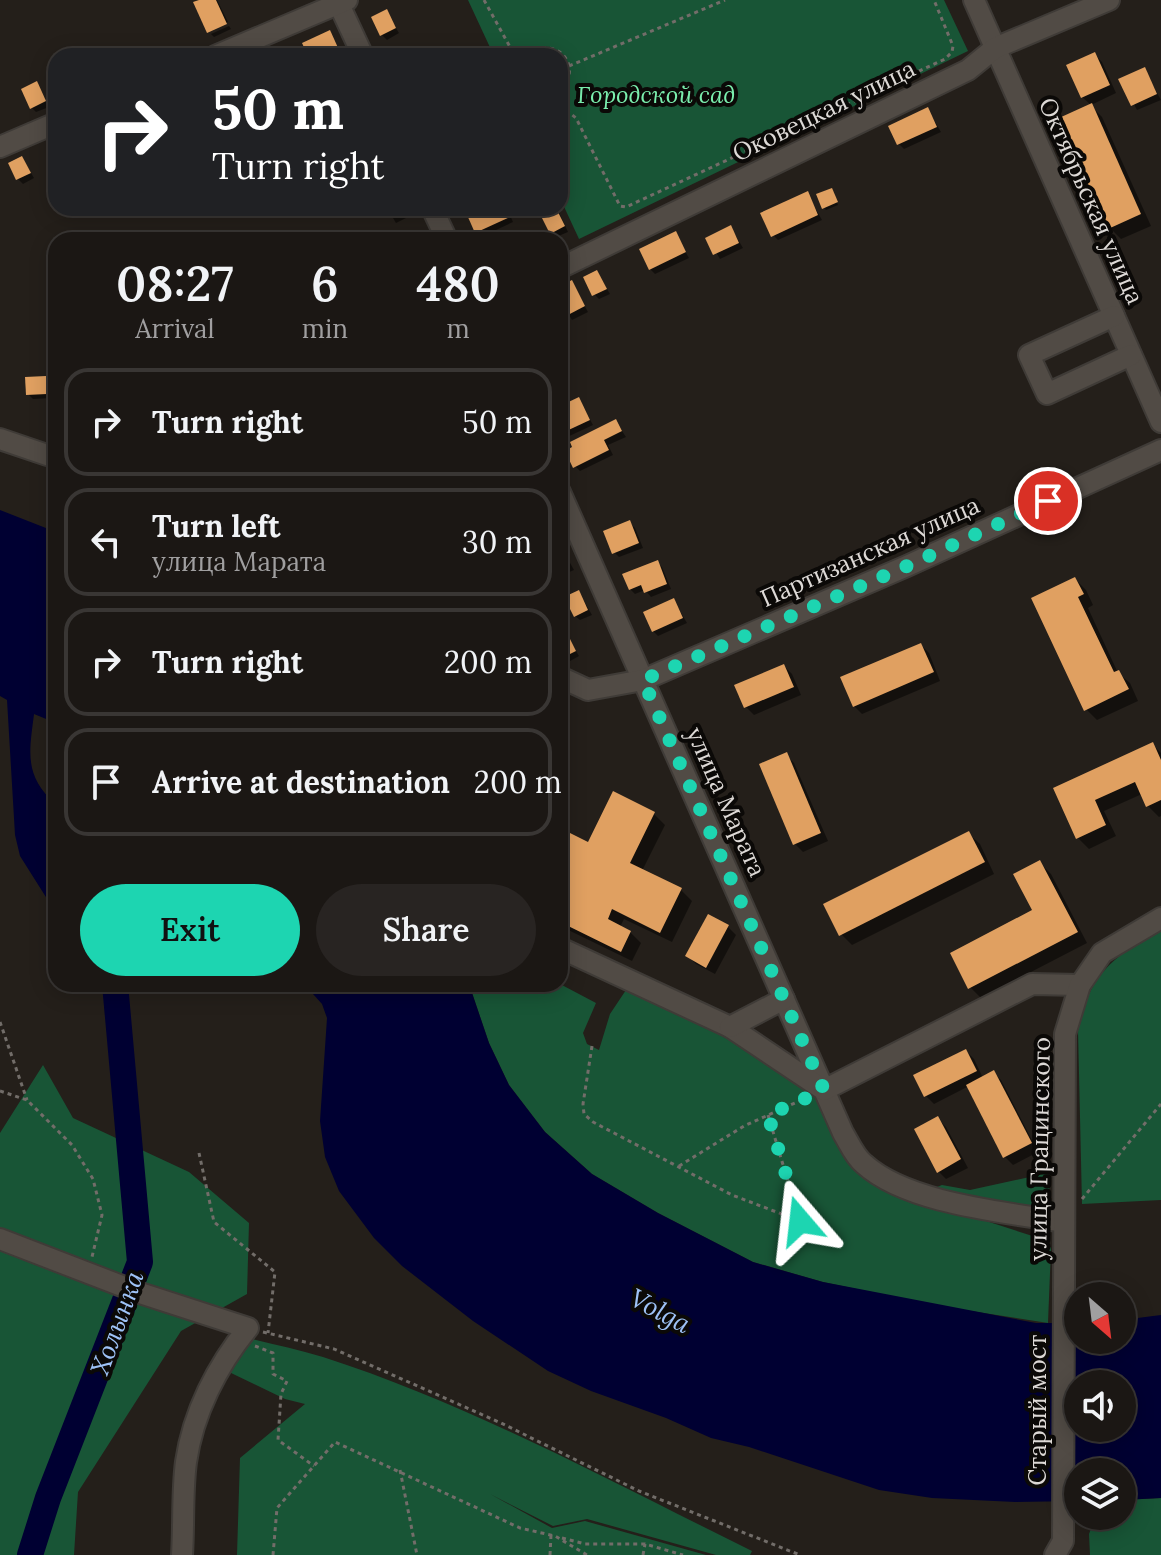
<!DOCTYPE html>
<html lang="en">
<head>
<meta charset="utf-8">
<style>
  body { margin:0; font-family:Lora,serif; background:#282422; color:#f1f3f6; height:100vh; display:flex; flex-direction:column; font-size:30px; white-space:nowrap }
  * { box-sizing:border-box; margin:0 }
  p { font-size:26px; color:#a09fa0 }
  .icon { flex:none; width:44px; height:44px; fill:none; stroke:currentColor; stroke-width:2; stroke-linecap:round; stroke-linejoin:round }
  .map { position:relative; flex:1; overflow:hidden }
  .sheet { position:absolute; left:48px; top:232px; width:520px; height:760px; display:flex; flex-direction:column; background:#1b1714; border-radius:24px; box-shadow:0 4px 20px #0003,0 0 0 2px #393634 }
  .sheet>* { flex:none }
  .top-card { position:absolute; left:48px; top:48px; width:520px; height:168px; border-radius:24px; box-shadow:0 4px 20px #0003,0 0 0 2px #393634; background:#202124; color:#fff; overflow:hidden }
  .needle { width:52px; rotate:152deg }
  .fabs { position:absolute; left:1064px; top:1282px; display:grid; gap:16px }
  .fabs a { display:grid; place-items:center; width:72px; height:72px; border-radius:50%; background:#1b1714; box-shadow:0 4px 20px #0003,0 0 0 2px #393634; font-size:40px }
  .pin { position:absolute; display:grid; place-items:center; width:68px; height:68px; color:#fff; margin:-34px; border:4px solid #fff; border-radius:50%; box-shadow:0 2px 8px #0007 }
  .me { position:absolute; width:88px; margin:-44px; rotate:343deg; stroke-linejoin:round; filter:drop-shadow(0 0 6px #0008) }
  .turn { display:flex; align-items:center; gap:28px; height:168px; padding:0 32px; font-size:36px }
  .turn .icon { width:104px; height:104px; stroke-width:2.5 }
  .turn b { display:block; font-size:56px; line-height:68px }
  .eta { display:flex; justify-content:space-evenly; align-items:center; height:136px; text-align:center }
  .eta b { font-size:48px; font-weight:600; line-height:56px }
  .button { display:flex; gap:16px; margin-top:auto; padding:16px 32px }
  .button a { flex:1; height:92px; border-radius:48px; background:#1dd5b1; color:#111; font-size:32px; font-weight:600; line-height:92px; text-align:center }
  .button a+a { background:#282422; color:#f1f3f6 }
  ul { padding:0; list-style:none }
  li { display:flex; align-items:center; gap:24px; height:108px; margin:0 16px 12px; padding:0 16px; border:4px solid #393634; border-radius:24px }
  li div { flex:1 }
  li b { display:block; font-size:30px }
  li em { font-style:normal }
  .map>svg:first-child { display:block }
</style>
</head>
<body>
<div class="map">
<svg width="1161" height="1555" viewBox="0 0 1161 1555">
  <rect width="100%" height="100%" fill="#241f1a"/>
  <g fill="#185536">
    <path d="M468 0H944L968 51 579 239 560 198V56H494Z"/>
    <path d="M1161 929V1200L1082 1204 1078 1030C1088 975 1114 956 1161 929Z"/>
    <path d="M469 984H560L596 1003 583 1033 587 1044 599 1050 610 1014 630 984 726 1028 813 1086 893 1191 1045 1240 1051 1248 1048 1323 938 1306 823 1282 753 1262 658 1213 592 1174 545 1132 509 1085 489 1043Z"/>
    <path d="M43 1065 73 1118 189 1172 249 1223 247 1294 181 1331 78 1492 74 1555H0V1133Z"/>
    <path d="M1048 1173 1051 1212 972 1200 937 1187 942 1185 970 1190Z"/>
    <path d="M252 1339C276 1345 300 1350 323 1357 472 1405 612 1482 752 1551L750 1555H716L587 1519 553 1526 490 1494 552 1528 585 1521 706 1555H237L240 1458 305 1404 285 1399 229 1372Z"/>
    <path d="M1161 1498V1555H1090L1089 1534 1096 1516H1122V1500Z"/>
  </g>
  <g fill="#000032" fill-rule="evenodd">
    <path d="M0 510 56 532V723L34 714C29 754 24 775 56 805V913L20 856 15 835 7 700 0 696Z"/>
    <path d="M304 984H469L489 1043 509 1085 545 1132 592 1174 658 1213 753 1262 823 1282 1036 1323H1078V1340H1122V1320L1161 1315V1498L1122 1500V1472H1078V1501L1015 1502 932 1498 879 1490 749 1447 711 1438 666 1418 591 1391 548 1371 473 1321 402 1266 374 1238 339 1191 325 1157 320 1121 327 1018 322 1004ZM1078 1384H1122V1428H1078Z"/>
  </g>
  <g fill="#0007">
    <path d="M204 0H217L228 22 208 31Z"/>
    <path d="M386 12 399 33 387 40 382 35Z"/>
    <path d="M229 26 231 29 214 37 211 34Z"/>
    <path d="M329 33 343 55 310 56Z"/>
    <path d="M136 47 142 56H123L122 53Z"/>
    <path d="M1094 54 1102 62 1116 93 1091 105 1082 97Z"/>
    <path d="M1144 70 1161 100 1137 110 1121 80Z"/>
    <path d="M36 84 49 107 36 112 31 107Z"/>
    <path d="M1091 106 1102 117 1151 226 1121 239 1110 228Z"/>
    <path d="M927 109 941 132 904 149 899 144Z"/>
    <path d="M22 158 34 178 23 184 18 179Z"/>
    <path d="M833 192 838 205 826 210 824 208Z"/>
    <path d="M807 194 822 220 778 240 773 235Z"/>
    <path d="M387 208H408L412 215 396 223Z"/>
    <path d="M466 208H516V210L509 213 513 222 481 237 476 232Z"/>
    <path d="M539 208H557L568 232 556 237Z"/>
    <path d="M731 228 743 248 720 259 708 239Z"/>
    <path d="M675 234 689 258 655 274 650 269Z"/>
    <path d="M597 272 610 294 599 299 594 294Z"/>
    <path d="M571 282 588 312 572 320 560 300V288Z"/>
    <path d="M46 378 51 383 52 398 33 399 28 394Z"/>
    <path d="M579 399 593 425 565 438 560 432V408Z"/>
    <path d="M616 422 626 437 608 445 613 455 580 471 575 466Z"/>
    <path d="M630 523 635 528 643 548 619 557 614 552Z"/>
    <path d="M564 552 574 570 560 576V554Z"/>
    <path d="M657 562 662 567 671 589 651 597 645 590 635 594 630 589Z"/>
    <path d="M1075 579 1086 590 1093 605 1088 608 1118 673 1130 683 1138 701 1097 720 1086 709Z"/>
    <path d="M579 592 592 615 580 620 575 616Z"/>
    <path d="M674 601 687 623 658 636 653 631Z"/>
    <path d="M567 636 579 656 563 665 560 662V639Z"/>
    <path d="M921 645 929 653 940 681 862 714 854 706Z"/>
    <path d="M784 666 792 674 801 695 754 715 746 707Z"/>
    <path d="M1153 745 1161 753V816L1159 817 1148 806 1142 794 1104 811 1116 836 1089 849 1078 838 1055 789Z"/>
    <path d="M786 755 794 763 828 841 803 852 795 844Z"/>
    <path d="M614 794 654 814 665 825 642 871 681 890 692 901 672 942 624 919 620 927 630 932 641 943 632 961 560 926V831L589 845Z"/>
    <path d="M969 834 980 844 994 874 852 945 841 934Z"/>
    <path d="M1040 863 1051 874 1087 943 981 998 970 987 1035 911Z"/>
    <path d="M728 927 736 935 715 974 696 964 688 956Z"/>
    <path d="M966 1051 974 1059 983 1078 993 1072 1001 1080 1038 1152 1013 1165 1005 1157 969 1086 934 1104 926 1096Z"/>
    <path d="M938 1119 946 1127 968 1168 946 1179 938 1171Z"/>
  </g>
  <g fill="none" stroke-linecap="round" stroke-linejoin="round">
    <path stroke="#000032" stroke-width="26" d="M30 1555 48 1498 140 1262 115 984"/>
  </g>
  <g fill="#e0a061">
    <path d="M199 0H216L227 24 207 33 193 2Z"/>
    <path d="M387 9 396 28 380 36 371 17Z"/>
    <path d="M330 30 339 50 326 56H308L302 43Z"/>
    <path d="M1095 52 1110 85 1081 98 1066 65Z"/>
    <path d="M1145 67 1157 94 1131 106 1118 79Z"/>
    <path d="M37 81 46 101 30 109 21 89Z"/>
    <path d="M1092 103 1141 214 1108 229 1059 118Z"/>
    <path d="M928 107 937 127 897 145 888 126Z"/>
    <path d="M22 156 31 173 16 180 8 163Z"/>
    <path d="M832 188 838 202 822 209 816 194Z"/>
    <path d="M808 191 818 215 771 237 760 213Z"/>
    <path d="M464 208H506L510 217 475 233Z"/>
    <path d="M537 208H556L565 226 550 234Z"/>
    <path d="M731 225 739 243 713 255 705 238Z"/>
    <path d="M676 231 686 252 649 270 639 249Z"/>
    <path d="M597 270 607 289 592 296 583 277Z"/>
    <path d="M572 280 585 306 566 316 560 304V286Z"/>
    <path d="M46 376 47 394 26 395 25 377Z"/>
    <path d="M579 397 590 420 560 434V406Z"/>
    <path d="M616 419 622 431 604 440 609 450 573 468 565 451 572 447 570 442Z"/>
    <path d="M630 520 639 543 612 554 603 531Z"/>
    <path d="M658 560 667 584 644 593 641 585 629 590 622 574Z"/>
    <path d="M1075 577 1084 594 1078 597 1114 672 1119 670 1129 689 1084 711 1031 598Z"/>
    <path d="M579 590 588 610 574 617 564 597Z"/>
    <path d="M674 598 683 618 652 632 643 612Z"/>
    <path d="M567 633 576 651 560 659V637Z"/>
    <path d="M921 643 934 672 853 707 840 677Z"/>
    <path d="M784 664 794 687 744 708 734 685Z"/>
    <path d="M1153 742 1161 760V800L1146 807 1135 782 1095 800 1106 825 1076 839 1053 788Z"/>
    <path d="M787 752 821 833 793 845 759 764Z"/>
    <path d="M613 791 655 812 630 863 682 888 660 933 612 909 608 919 631 931 621 952 560 922V828L588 842Z"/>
    <path d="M969 831 985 862 839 936 823 904Z"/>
    <path d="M1040 860 1078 932 968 989 950 953 1032 910 1013 874Z"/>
    <path d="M708 914 729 925 706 968 685 956Z"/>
    <path d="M966 1049 977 1071 924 1097 913 1075Z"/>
    <path d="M994 1070 1032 1143 1003 1158 966 1085Z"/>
    <path d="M938 1116 961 1159 937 1173 914 1129Z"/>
  </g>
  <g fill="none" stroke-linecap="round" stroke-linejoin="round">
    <g stroke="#3f3b37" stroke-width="24">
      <g id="minor">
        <path d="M337 0 363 56"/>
        <path d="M974 0 1161 422"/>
        <path d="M215 56 347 0"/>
        <path d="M0 147 56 123"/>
        <path d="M432 208 447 240"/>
        <path d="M560 268 968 70 995 48 1109 0"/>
        <path d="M1114 316 1029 355 1047 394 1131 355"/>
        <path d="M0 439 47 455"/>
        <path d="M560 492 843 1133C849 1143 855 1157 864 1164 908 1204 1006 1212 1063 1222"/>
        <path d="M560 677 588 690 643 680 907 566 1161 450"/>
        <path d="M560 948 730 1027 824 1090"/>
        <path d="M730 1027 784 999"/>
        <path d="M824 1090 1032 984 1080 985"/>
        <path d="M0 1239 140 1293 248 1328C217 1366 193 1413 186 1462 182 1492 184 1524 182 1555"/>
        <path d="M1055 1555 1063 1541 1065 1034 1080 985 1102 953 1161 918"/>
      </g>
    </g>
    <g stroke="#726d69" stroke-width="3" stroke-dasharray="4 4" stroke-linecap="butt">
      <path d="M484 0 515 56"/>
      <path d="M528 56C553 33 586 65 560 90"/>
      <path d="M569 66 725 0"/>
      <path d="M560 105 576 118 620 206 626 207 945 59 952 52 953 46 934 0"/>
      <path d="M0 1022 27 1100"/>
      <path d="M592 1046 583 1104 584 1114 593 1122 732 1195 800 1221"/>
      <path d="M0 1091 27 1100 72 1145 93 1179 102 1215 92 1257"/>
      <path d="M768 1115 800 1221"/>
      <path d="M199 1153 214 1222 275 1272 268 1333"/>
      <path d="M679 1166 744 1126 806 1098"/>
      <path d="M1082 1199 1161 1104"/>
      <path d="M263 1332 334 1349 501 1423 639 1491 800 1555"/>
      <path d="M255 1346 273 1353V1374L287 1381 281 1394 278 1440 314 1466"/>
      <path d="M400 1470 417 1555"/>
      <path d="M562 1538 585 1544H645L683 1555"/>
      <path d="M273 1555 277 1508 335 1442 520 1528 555 1536 587 1555"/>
      <path d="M550 1555 551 1535"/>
      <path d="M643 1555 645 1544"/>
    </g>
    <use href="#minor" stroke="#514b45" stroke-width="20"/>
  </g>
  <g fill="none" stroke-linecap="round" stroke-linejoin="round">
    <path stroke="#1dd5b1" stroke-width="14" stroke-dasharray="0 25.2" d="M800 1221 768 1115 824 1090 643 680 907 566 1048 501"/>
  </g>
  <g text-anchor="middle" stroke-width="8" stroke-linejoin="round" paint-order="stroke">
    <g font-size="24" font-style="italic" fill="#7befae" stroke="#0b0907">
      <text x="656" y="103">Городской сад</text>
    </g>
    <g font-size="24" fill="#ddd9d6" stroke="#0b0907">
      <text transform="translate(824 111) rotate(-26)" y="8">Оковецкая улица</text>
      <text transform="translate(1091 201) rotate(66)" y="8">Октябрьская улица</text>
      <text transform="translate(870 552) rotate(-24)" y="8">Партизанская улица</text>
      <text transform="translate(726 802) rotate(66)" y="8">улица Марата</text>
      <text transform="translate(1040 1149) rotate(-89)" y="8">улица Грацинского</text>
      <text transform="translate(1038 1410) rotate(-90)" y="8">Старый мост</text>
    </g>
    <g font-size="26" font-style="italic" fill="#9ec2f6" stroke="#0b0907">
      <text transform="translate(660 1311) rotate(28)" y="9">Volga</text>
      <text transform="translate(117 1323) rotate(-70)" y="9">Холынка</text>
    </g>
  </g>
</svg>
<div class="fabs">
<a><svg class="needle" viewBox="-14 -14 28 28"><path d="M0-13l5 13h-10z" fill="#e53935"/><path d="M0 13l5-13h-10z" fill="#a09fa0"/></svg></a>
<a><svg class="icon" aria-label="sound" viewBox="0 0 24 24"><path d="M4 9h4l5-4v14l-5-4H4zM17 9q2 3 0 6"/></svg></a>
<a><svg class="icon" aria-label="layers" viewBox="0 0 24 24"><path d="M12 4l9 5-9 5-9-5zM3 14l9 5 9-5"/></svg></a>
</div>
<div class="pin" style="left:1048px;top:501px;background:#d93025"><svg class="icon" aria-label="arrive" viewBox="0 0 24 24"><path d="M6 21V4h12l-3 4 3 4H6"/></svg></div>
<svg class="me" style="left:800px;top:1221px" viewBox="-20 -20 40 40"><path d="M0-17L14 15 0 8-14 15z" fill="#1dd5b1" stroke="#fff" stroke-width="4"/></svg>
<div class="top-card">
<div class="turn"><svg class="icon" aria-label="right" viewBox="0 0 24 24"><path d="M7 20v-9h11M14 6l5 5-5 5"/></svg><div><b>50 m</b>Turn right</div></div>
</div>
<section class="sheet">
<div class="eta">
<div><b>08:27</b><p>Arrival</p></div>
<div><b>6</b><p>min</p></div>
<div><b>480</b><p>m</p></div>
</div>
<ul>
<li><svg class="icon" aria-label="right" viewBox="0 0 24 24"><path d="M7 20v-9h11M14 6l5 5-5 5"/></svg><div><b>Turn right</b></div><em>50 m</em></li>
<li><svg class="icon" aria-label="left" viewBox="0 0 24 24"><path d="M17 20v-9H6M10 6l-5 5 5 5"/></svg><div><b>Turn left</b><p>улица Марата</p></div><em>30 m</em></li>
<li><svg class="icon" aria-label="right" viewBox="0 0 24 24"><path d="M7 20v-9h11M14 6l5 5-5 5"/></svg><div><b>Turn right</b></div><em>200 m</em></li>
<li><svg class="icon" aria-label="arrive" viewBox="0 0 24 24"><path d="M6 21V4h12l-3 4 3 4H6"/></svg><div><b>Arrive at destination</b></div><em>200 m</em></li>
</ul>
<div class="button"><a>Exit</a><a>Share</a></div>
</section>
</div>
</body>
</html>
